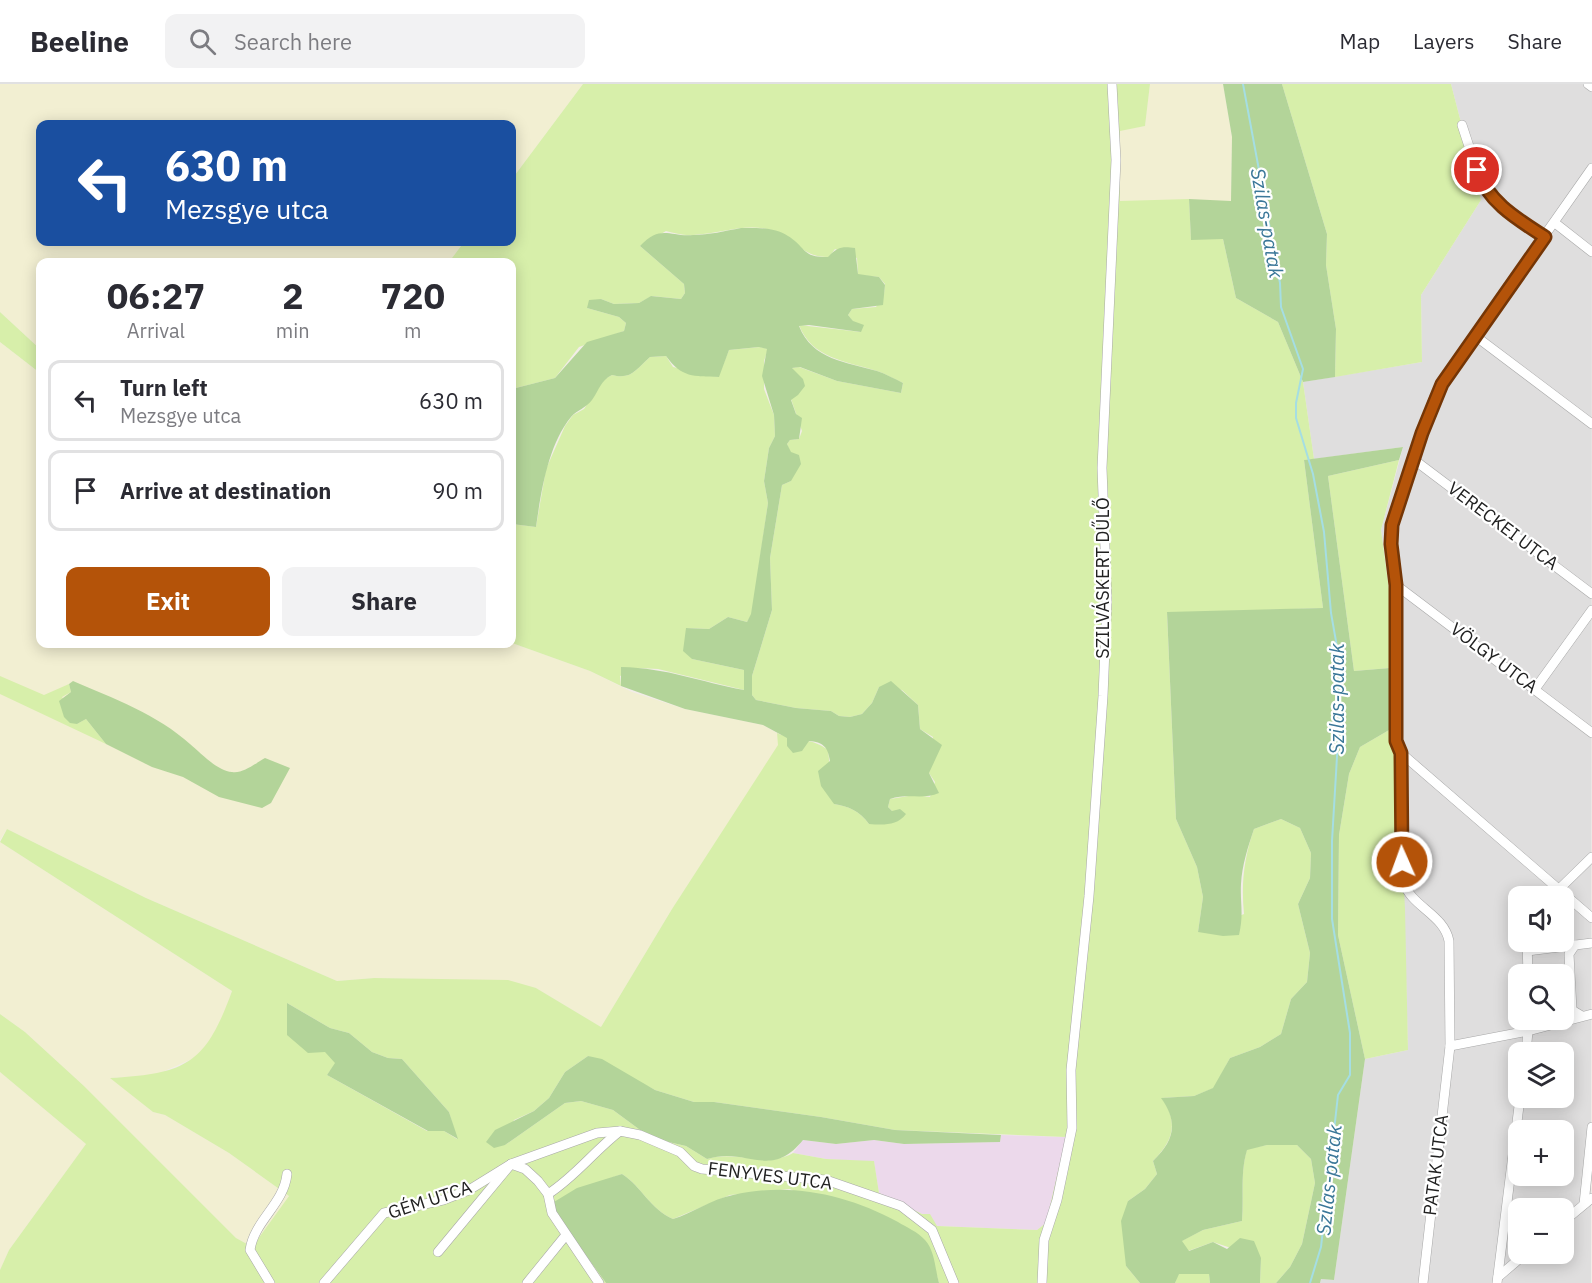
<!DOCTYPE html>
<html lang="en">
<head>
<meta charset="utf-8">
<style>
  body { margin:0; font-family:"IBM Plex Sans",sans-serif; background:#f2f2f3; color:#2b2b33; height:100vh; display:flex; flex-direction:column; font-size:22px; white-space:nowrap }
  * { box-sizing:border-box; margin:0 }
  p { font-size:20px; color:#7c7c81 }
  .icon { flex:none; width:33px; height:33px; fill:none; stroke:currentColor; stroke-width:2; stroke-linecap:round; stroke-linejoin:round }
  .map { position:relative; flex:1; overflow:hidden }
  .panel { position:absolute; left:36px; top:174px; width:480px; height:390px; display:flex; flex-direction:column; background:#fff; border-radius:12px; box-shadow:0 3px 15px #0003 }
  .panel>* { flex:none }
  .hud { position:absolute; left:36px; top:36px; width:480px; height:126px; border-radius:12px; box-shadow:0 3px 15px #0003; background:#1a4fa0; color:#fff; overflow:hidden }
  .tools { position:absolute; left:1508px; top:802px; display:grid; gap:12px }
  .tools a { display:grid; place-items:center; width:66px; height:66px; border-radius:12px; background:#fff; box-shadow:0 3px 15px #0003; font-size:30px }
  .pin { position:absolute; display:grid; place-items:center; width:51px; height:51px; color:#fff; margin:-26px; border:3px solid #fff; border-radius:50%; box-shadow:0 2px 6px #0007 }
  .me { position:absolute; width:66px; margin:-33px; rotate:358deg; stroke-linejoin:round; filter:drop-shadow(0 0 4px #0008) }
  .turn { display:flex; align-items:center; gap:21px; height:126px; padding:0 30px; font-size:27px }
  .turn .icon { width:78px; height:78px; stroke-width:2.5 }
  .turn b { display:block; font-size:42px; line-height:51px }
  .eta { display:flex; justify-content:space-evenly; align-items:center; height:102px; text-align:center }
  .eta b { font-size:36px; font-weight:700; line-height:42px }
  .button { display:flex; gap:12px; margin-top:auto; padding:12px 30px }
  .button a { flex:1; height:69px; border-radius:12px; background:#b45309; color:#fff; font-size:24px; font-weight:700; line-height:69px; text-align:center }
  .button a+a { background:#f2f2f3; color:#2b2b33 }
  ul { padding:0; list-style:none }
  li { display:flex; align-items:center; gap:18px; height:81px; margin:0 12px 9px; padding:0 18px; border:3px solid #e1e1e2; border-radius:12px }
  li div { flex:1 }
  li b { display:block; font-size:22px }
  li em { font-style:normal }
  header { display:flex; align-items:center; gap:36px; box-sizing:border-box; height:84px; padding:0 30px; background:#fff; border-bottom:2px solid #e1e1e2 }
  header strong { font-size:28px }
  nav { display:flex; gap:33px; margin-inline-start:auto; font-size:21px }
  .search { width:420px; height:54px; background:#f2f2f3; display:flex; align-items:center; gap:15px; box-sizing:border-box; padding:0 21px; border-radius:12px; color:#7c7c81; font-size:22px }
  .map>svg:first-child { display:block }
</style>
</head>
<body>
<header>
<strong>Beeline</strong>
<div class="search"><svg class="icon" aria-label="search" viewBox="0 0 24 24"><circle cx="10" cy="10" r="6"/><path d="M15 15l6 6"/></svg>Search here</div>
<nav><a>Map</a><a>Layers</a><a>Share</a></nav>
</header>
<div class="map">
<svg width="1592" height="1199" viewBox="0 0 1592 1199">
  <rect width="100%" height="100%" fill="#f2ede7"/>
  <path fill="#dfdede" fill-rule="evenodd" d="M1451 0H1592L1591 1199H1320L1321 1195 1334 1196 1365 975 1408 966 1400 679 1390 584 1389 505 1381 446 1403 363 1314 375 1303 298 1422 278 1421 211 1481 116ZM1518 813H1563V858H1518ZM1518 891H1563V936H1518ZM1518 969H1563V1014H1518ZM1518 1047H1563V1092H1518ZM1518 1125H1563V1170H1518Z"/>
  <path fill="#ecd9eb" d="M1001 1051 1067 1053 1046 1139 1037 1146 937 1142 922 1130 879 1109 874 1078 826 1075 793 1069 803 1056 836 1060 874 1056 904 1060 1000 1058Z"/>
  <g fill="#f2efd2">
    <path d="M0 0H583L512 95V40H40V158H464L449 178H40V265L0 228Z"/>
    <path d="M1150 0H1223L1232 53 1231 117H1120V46L1145 42Z"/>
    <path d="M0 258 40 289V560L512 559 590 587 632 608 685 625 763 641 777 649 779 661 672 825 601 943 536 904 467 896 374 894 337 897 146 814 7 745 0 756Z"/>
    <path d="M0 758 232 907 219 944 199 972 153 992 111 994 153 1028 165 1031 229 1069 289 1112 255 1159 247 1160 236 1154 84 1002 25 948 0 930Z"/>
    <path d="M0 988 86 1060 9 1166 0 1186Z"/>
  </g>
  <g fill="#d7efaa" fill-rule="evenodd">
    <path d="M583 0H1150L1145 42 1120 47V117L1189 115 1191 155H1223L1236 214 1278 238 1303 298 1314 375 1304 376 1323 524 1167 529 1176 735 1197 783 1203 813 1198 848 1244 830C1241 799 1244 774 1254 745L1281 735 1300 744 1311 769 1310 794 1298 820 1310 869 1307 898 1291 915 1281 950 1260 963 1230 974 1214 1004 1194 1012 1162 1014C1179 1039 1173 1057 1153 1077L1157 1090 1145 1105 1128 1117 1126 1182 1140 1199H939L937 1192 790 1105 730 1111 673 1135C650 1125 642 1103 622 1090L608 1095 569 1148 606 1199H0V1186L9 1166 86 1060 0 988V930L25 948 84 1002 236 1154 247 1160 255 1159 289 1112 229 1069 165 1031 153 1028 110 994C187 990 206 979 232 907L0 758 7 745 146 814 337 897 374 894 508 896 536 904 601 943 672 825 778 661 777 649C794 657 814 654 828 666L834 720C848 722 860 727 869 740L893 728 888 723 890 715 915 711 930 713 935 698 929 689 933 653 920 645 918 621 902 606 879 603 872 619 862 630 850 633 839 632 831 627 796 624 756 616 752 611V592L772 526 770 474 782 401 791 397 790 368 787 360 790 356 799 355 802 347 791 315 796 291 792 284 799 283 837 297 901 309 903 299C894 295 886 290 877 287 846 277 812 275 799 241L861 248 848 231 852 225 876 223 884 210 885 200 879 193 858 191 857 174 835 165 829 173C800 174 795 151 767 145 742 140 718 150 693 151 684 152 675 149 666 147L640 162 684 200 685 209 681 215 652 212 639 219 614 220 601 215 587 224 619 233 626 239 624 247 579 263 555 294 512 305V178H449L464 158H512V95ZM287 919 330 944 349 949 372 968 388 974 402 975 449 1028 457 1055 444 1047H427L327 991 336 979ZM588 972 655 1006 694 1018H714L821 1033 895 1046 1066 1053 1046 1139 1037 1146 937 1142 930 1130H922L879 1109 874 1077 826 1075 793 1069C767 1084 736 1066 707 1075L686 1062 651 1054 613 1026 581 1017 565 1019 505 1061 514 1036 534 1027 549 1014 565 988Z"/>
    <path d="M1282 0H1451L1481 116 1421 211 1422 278 1335 293 1336 245 1326 181 1327 150Z"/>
    <path d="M0 228 40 265V289L0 258Z"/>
    <path d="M760 263 768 265 764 277V305L774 331 775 352 769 364 764 397 768 419 752 530 747 538 728 533 709 545 686 544 692 575 744 586V606L658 585 638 584 620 592 621 602 590 587 512 559V440L536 443 546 385 565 342 573 331 584 325 603 296 612 291C632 296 636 285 650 273L666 272 673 283 718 293 729 266Z"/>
    <path d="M1399 376 1381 446 1389 505 1390 584 1354 587 1328 392Z"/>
    <path d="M0 592 44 611 69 600 71 608 62 613 77 640 86 635 106 660 0 610Z"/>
    <path d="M1396 642 1405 825 1408 966 1365 975 1338 851 1339 751 1349 690 1360 663Z"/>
    <path d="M1267 1061H1297L1311 1075 1315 1099 1302 1160 1290 1183 1276 1199H1260L1261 1174 1213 1158 1188 1167 1181 1157 1203 1146 1242 1137C1244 1113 1240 1089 1247 1065Z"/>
    <path d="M1178 1190H1209L1210 1199H1175Z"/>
  </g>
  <g fill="#b3d499">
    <path d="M1223 0H1282L1327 150 1326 181 1336 245 1335 293 1303 298 1278 238 1236 214 1223 155 1191 156 1189 115 1231 117 1232 53Z"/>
    <path d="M741 144C755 144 775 143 788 152 806 163 802 174 828 173 837 163 842 162 855 164L858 190 879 193 885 201 883 221 852 225 848 231 853 237 864 241 861 248 809 241 799 242C812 276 847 278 877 287 886 290 895 295 903 299L901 309 837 297 800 283 792 284 803 295 805 302 798 311 791 316 796 330 802 334 799 355 790 356 787 360 791 368 799 371 801 380 791 397 782 401 770 474 772 526 752 592V611L756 616 796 624 831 627 839 632 850 633 862 630 872 619 879 603 891 597 918 621 920 645 942 661 929 689 939 709C924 716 907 709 890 715L888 723 892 727 900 725 906 730C897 742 883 741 869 740 860 727 848 722 834 720L821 702 818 687 830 677C828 663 823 658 809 657L802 667 793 669 787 662V654L763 641 685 625 621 602V583C668 584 700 598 744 606V586L692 575 683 567 686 544 709 545 728 533 747 538 751 530 768 419 764 397 769 364 775 352 774 331 762 292 767 265 759 263 729 266 719 293C693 292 682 294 666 272L650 273C636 285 632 296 612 291 600 297 600 305 592 316 586 324 577 326 571 333 548 361 541 408 536 443L512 440V305L555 294 587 258 624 247 626 239 619 233 587 224 589 216 601 215 614 220 639 219 651 212 681 215 685 209 684 200 640 162C661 140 669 153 693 151 709 151 725 147 741 144Z"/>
    <path d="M1403 363 1399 376 1328 392 1354 587 1390 584 1396 642 1360 663 1349 690 1339 751 1338 851 1365 975 1334 1196 1321 1195 1320 1199H1276L1290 1183 1302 1160 1315 1099 1311 1075 1297 1061H1267L1247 1066C1240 1089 1244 1113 1242 1137L1203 1146 1182 1157 1189 1167 1213 1158 1227 1165 1240 1154 1254 1157 1261 1174 1260 1199H1210L1209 1190H1179L1175 1199H1140L1126 1182 1121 1137 1128 1117 1145 1105 1157 1090 1153 1077C1174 1057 1179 1039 1161 1014L1194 1012 1213 1004 1230 974 1260 963 1281 950 1291 915 1307 898 1310 869 1298 820 1310 794 1311 769 1300 744 1281 735 1254 745C1248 763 1242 781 1241 800 1240 820 1244 829 1239 851L1223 852 1198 848 1203 813 1197 783 1176 735 1167 528 1323 524 1304 376Z"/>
    <path d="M73 597C113 614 158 631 190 660 201 669 217 687 232 688 243 690 256 679 265 674L290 684 271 719 262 724 219 713 183 693 152 683 106 660 86 635 77 640 70 639 64 633 59 617 71 608 69 600Z"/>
    <path d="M287 919 330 944 349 949 372 968 388 974 402 975 449 1028 458 1055 444 1047H428L327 991 335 979 325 968 308 969 287 951Z"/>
    <path d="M588 972 602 975 655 1006 694 1018H714L821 1033 895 1046 1001 1051 1000 1058 904 1060 874 1056 836 1060 803 1056C770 1097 747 1062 707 1075L686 1062 651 1054 613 1026 581 1017 565 1019 505 1061 494 1064 486 1058 495 1046 534 1027 549 1014 565 988Z"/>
    <path d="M622 1090C642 1103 650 1125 673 1135 693 1129 712 1115 733 1111 790 1098 846 1110 898 1138 906 1143 918 1148 925 1156 935 1167 935 1185 939 1199H606L549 1121 577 1104Z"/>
  </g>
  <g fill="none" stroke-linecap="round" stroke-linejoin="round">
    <path stroke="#a5dee3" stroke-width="2" d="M1243 0 1280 199 1281 223 1303 285 1296 319V334L1313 390 1324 448 1331 529 1340 580V622L1332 757V835L1350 949V991L1338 1011 1321 1163 1310 1199"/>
    <g stroke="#a8a8a8" stroke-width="10">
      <g id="minor">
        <path d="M1588 0 1592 3"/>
        <path d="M1462 41 1481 99 1504 126 1545 153"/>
        <path d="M1555 139 1592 168"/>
        <path d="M1474 251 1592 340"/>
        <path d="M1413 375 1592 510"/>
        <path d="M1396 501 1592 649"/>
        <path d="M1535 605 1592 526"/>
        <path d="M1401 669 1592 834"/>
        <path d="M1551 813 1592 773"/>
        <path d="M1527 858 1528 891"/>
        <path d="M1575 861 1569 870 1572 926 1582 932"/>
        <path d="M1527 867 1592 859"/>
        <path d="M1450 962 1528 947 1592 930"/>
        <path d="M1526 969 1529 936"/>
        <path d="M548 1110C575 1093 594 1067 620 1047"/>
        <path d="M1584 1120 1592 1043"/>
        <path d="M1563 1138 1592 1114"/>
        <path d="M438 1168 511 1080 597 1049 620 1047 640 1051 680 1068 694 1082 702 1085 826 1096 901 1122 932 1146 954 1199"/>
        <path d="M1498 1193 1525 1170"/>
        <path d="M270 1199 250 1166C254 1137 284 1120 287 1090"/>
        <path d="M324 1199 384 1129 443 1116 469 1106 511 1080 525 1085 538 1097 548 1110 552 1129 599 1199"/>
        <path d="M527 1199 566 1151"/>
        <path d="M1042 1199 1044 1156 1057 1116 1072 1044 1071 986 1089 812 1103 612 1107 517 1102 384 1116 76 1112 0"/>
        <path d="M1423 1199 1450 962 1449 857C1444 830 1411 823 1403 797L1401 669 1396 657V501L1390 449 1422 349 1434 314 1452 283 1592 84"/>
        <path d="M1497 1199 1520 1014"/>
      </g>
    </g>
    <use href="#minor" stroke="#fff" stroke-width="9"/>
  </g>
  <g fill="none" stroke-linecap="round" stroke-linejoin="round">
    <g stroke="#753606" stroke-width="15">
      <path id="route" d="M1402 778 1401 669 1396 657V501L1391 460 1392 441 1422 349 1442 300 1545 153C1517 135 1488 118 1477 86"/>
    </g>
    <use href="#route" stroke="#b45309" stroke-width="10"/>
  </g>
  <g text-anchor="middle" stroke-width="4.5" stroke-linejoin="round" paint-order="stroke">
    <g font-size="18" fill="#212121" stroke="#fff">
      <text transform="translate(1503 442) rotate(37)" y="6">VERECKEI UTCA</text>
      <text transform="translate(1103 494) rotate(-90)" y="6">SZILVÁSKERT DŰLŐ</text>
      <text transform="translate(1494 574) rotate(37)" y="6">VÖLGY UTCA</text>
      <text transform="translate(1436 1081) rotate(-83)" y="6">PATAK UTCA</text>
      <text transform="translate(770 1092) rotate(7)" y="6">FENYVES UTCA</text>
      <text transform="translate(430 1116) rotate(-18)" y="6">GÉM UTCA</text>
    </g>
    <g font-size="20" font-style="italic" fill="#3a7798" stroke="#fff">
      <text transform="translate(1267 139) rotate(80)" y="7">Szilas-patak</text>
      <text transform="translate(1337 615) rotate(-90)" y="7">Szilas-patak</text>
      <text transform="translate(1329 1096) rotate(-84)" y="7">Szilas-patak</text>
    </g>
  </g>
</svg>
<div class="tools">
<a><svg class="icon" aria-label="sound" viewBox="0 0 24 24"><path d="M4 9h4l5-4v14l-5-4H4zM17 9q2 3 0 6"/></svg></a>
<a><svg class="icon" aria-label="search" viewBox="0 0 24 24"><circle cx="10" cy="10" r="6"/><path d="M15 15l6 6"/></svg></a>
<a><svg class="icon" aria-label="layers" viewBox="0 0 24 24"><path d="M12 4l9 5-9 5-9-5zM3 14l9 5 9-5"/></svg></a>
<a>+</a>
<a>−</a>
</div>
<div class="pin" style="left:1477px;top:86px;background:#d93025"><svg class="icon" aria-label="arrive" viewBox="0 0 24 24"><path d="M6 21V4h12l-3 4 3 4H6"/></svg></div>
<svg class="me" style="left:1402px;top:778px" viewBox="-20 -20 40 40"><circle r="17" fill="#b45309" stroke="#fff" stroke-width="3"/><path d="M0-11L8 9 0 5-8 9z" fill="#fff"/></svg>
<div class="hud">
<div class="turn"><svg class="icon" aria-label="left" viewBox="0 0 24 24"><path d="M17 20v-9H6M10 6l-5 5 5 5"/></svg><div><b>630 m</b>Mezsgye utca</div></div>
</div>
<section class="panel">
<div class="eta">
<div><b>06:27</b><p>Arrival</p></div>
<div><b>2</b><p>min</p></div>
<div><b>720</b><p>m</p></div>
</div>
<ul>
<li><svg class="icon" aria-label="left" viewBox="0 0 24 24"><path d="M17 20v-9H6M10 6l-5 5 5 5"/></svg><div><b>Turn left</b><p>Mezsgye utca</p></div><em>630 m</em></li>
<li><svg class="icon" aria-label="arrive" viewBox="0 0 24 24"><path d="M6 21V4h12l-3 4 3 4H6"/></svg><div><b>Arrive at destination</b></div><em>90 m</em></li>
</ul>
<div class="button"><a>Exit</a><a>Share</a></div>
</section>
</div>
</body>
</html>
